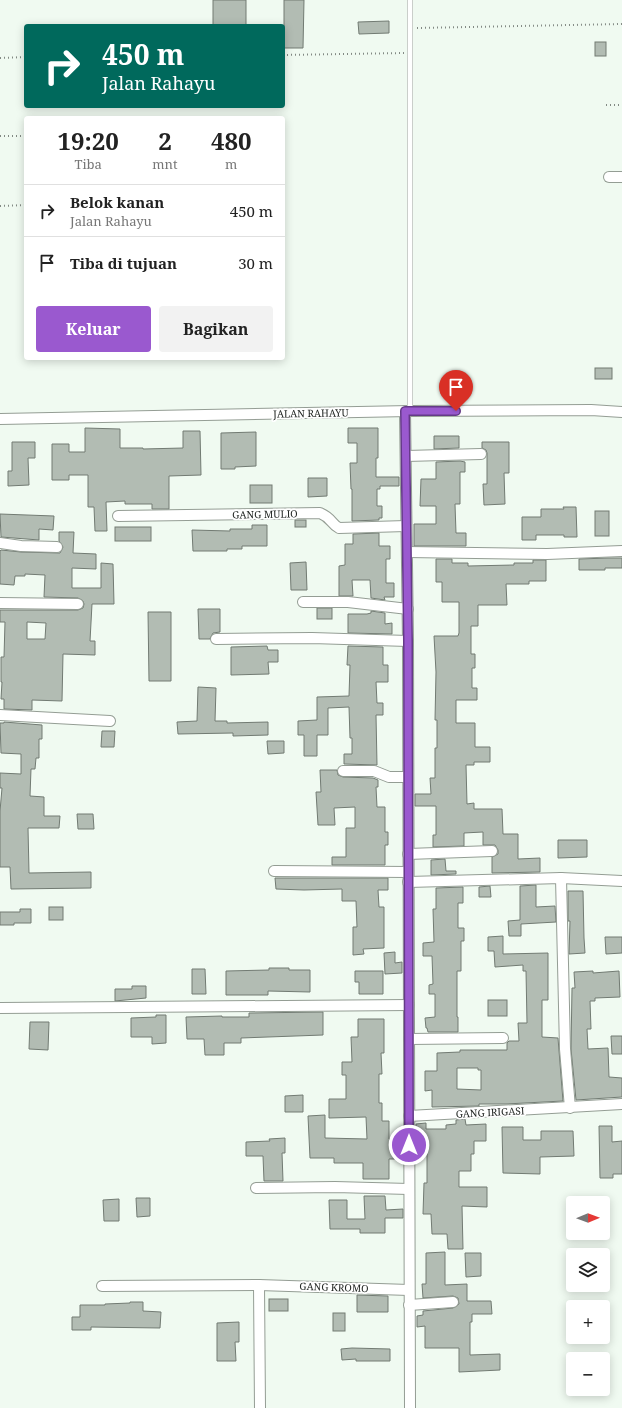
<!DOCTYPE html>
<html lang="id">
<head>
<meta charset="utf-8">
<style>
  body { margin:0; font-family:"Noto Serif",serif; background:#f2f2f2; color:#222; height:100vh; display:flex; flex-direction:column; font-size:15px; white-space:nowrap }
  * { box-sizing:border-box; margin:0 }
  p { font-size:13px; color:#767676 }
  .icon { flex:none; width:22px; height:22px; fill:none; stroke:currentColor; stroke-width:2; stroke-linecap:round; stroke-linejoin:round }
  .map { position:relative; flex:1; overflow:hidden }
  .drawer { position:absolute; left:24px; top:116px; width:261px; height:244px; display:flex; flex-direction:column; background:#fff; border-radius:4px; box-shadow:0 2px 10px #0003 }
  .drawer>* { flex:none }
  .banner { position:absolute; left:24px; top:24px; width:261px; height:84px; border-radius:4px; box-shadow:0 2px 10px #0003; background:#00695c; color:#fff; overflow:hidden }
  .needle { width:26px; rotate:89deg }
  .controls { position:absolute; left:566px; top:1196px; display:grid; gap:8px }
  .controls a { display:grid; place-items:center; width:44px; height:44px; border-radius:4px; background:#fff; box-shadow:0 2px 10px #0003; font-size:20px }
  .pin { position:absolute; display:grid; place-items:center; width:34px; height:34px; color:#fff; margin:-41px -17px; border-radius:50% 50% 50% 0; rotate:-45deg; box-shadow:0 0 4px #0007 }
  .pin .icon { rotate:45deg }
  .me { position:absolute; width:44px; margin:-22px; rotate:0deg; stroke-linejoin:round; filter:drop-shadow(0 0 3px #0008) }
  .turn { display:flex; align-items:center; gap:14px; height:84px; padding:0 12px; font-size:18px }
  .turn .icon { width:52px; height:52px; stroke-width:2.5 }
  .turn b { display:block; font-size:28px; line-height:34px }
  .eta { display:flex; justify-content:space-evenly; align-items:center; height:68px; text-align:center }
  .eta b { font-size:24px; font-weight:700; line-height:28px }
  .primary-button { display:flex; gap:8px; margin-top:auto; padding:8px 12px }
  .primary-button a { flex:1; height:46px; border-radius:4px; background:#9a59cf; color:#fff; font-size:16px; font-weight:700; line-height:46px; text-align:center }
  .primary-button a+a { background:#f2f2f2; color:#222 }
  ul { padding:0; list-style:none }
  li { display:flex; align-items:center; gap:12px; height:52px; padding:0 12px; border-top:1px solid #e0e0e0 }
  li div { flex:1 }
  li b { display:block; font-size:15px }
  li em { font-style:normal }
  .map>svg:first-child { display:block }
</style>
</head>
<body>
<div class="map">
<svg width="622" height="1408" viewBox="0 0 622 1408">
  <rect width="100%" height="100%" fill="#f0faf1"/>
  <g fill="#b2bcb3" stroke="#727b73" fill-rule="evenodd">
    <rect x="213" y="0" width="33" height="26"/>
    <path d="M284 0H304L303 48H284Z"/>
    <path d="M389 21V33L359 34 358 22Z"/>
    <rect x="595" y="42" width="11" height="14"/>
    <rect x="595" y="368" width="17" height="11"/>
    <path d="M85 428 120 429V448H143V449L183 448V431H200L201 475 169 476V509H152V504H125V501L106 502 107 531H95L94 507H88V475H69V480H52V444H69V452H85Z"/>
    <path d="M348 428H378V458H376V477H399V486H380V489H377V506H382V518H379V520L352 521V489H351L350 463H357V443H348Z"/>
    <path d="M256 432V466L235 467V469H221V433Z"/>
    <path d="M434 436H459V448L434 449Z"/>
    <path d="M12 442H35V458H28L29 485 8 486V471H12Z"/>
    <path d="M482 442H509V473H504L505 504 484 505 483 484H487V453L486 450 482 448Z"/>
    <path d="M460 461 465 462V472H460V504H455L456 533H466V546H414V524H436V506H420L421 479H436V462Z"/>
    <path d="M308 478H327V496L308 497Z"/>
    <rect x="250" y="485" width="22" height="18"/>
    <path d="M563 507H576L577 537H564V535H536V540H522V517H541V509H564Z"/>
    <rect x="595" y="511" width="14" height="25"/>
    <path d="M0 514 54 516 53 530 39 529V540L1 537Z"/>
    <rect x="295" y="520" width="11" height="7"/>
    <path d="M252 525H267V546H242V549H227V551H193L192 530 230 531V529H252Z"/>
    <rect x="115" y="527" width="36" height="14"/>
    <path d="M59 532H74L73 553 96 554V569L72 568V588H101V563L113 564 114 604H92L90 641H95V655L63 654 62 701 32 700V710L4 709V699H1L2 682H1V657H4L5 622H0V610H78L83 608 84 604 83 601 78 598 44 597 45 575 25 574V576H15L14 585 0 584V551L1 550 21 552 60 553 63 547 59 541ZM27 622 46 623 45 639H27Z"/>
    <path d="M379 533V546H390V559H386V583H394V597H384L385 600 371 598 370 580H352L353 596H339V566L345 565V544H353V534Z"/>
    <path d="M608 558H622V568H605V570H579V559Z"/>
    <path d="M436 559H452V563H468V566L514 565V563H533V560H546V581H529V584H506L507 605H478V626H471V654H475V668H472V688H477V700H456V723H475V747H490V762H474V765H466L467 804 474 803V809H502L503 834H518V859L540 858V872L492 873V857L498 854V850L495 845H483V832L464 833V846L433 847V835H436V806H415V794H431L430 778H435V748H437V720H435L436 672 434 636H458L459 633V602H442V582H436Z"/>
    <path d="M306 562 307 590H291L290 563Z"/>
    <rect x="317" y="608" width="15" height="11"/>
    <path d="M198 609H220V632L213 633 210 639H199Z"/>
    <path d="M371 611 385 613V624L392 623V634L348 633V614H367L371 613Z"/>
    <path d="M148 612H171V681H149Z"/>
    <path d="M267 646 268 650H278V662H268L269 674 231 675V647Z"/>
    <path d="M348 646 383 647V665H388V682H376L377 703H383V715H376L377 765 344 764V754H352V738H350L349 707 328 708V735H317V756H304V735H298V721L317 720V697L349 696 350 665H347Z"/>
    <path d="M198 687 216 688 215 721H227V723L268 722V735L233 736V733L178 734 177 722 197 721Z"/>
    <path d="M4 722 42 725V739H39V758H36L35 769H31L30 796 44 797V816H60L59 828H28L29 873 91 872V888L11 889 10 867H0V811L2 788H0V773L21 774V754L1 753 0 723H4Z"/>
    <path d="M102 731H115L114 747H101Z"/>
    <path d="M267 741H284V753L268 754Z"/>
    <path d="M320 770H337L338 775 343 777 373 778 378 780V787H376L377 807H385V832H388V845H385V865H332V857H346V828H355V807L334 808 335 825H318L316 792H321Z"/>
    <path d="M77 814H93L94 829H78Z"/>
    <path d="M558 840H587V857L558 858Z"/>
    <path d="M445 859 446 871H456V874L431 875V860Z"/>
    <path d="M275 878H388V890H378L379 907H384V948L363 949 364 954 353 955V927H357L356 901H342V889L304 890 276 889Z"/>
    <path d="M536 885V907L555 906 556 922 521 924V936H509L508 921 520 920V886Z"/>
    <path d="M490 886 491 897H479V887Z"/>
    <path d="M463 887V903H458V928H464V941H461V971H457V1017H458V1032H428L427 1028H426L425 1018 435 1017V994H429V985L433 984 432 956H423V943L434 942 433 909H436V888Z"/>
    <path d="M568 891H583L584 938 585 953 569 954 570 921H568Z"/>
    <rect x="49" y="907" width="14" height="13"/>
    <path d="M20 909H31V923H14V925H0V912H20Z"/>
    <path d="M503 936V954L548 953V1000H542V1037L558 1038 563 1101 506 1104H479V1106L432 1107V1090L425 1091V1071H437V1053L460 1052V1050H507V1043L509 1041H519L518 1023H527L526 971H523V965L495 967 494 951H488V937ZM457 1068H478V1070H481V1090L457 1089Z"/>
    <path d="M605 937H622V953L606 954Z"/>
    <path d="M395 952V963L402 962V973L385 974 384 953Z"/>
    <path d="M269 968H289V970H310V992L268 991V995H226V971L269 970Z"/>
    <path d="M192 969H205L206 994H192Z"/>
    <path d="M355 971H383V994H359V982H355Z"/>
    <path d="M593 971V973L619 971 620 997 595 998V1001H590L591 1029H587L588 1049 608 1048 609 1077 622 1078V1097L576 1100 571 1049 572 988H575L574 972Z"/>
    <path d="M132 986H146V998L115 1001V989H132Z"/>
    <rect x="488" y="1000" width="19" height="16"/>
    <path d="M323 1012V1035L241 1038V1043H224V1055H205L204 1039H187L186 1017 222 1016V1017H249V1013Z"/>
    <path d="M156 1015H166V1043L152 1044V1037H131V1018L156 1017Z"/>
    <path d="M358 1019H384V1053H381L382 1074H379V1103H382V1121H389V1139H395L396 1159H389V1179H363V1163H334V1158H310L308 1116 325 1115V1138L367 1139 366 1117 329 1118V1099H346V1075H342V1062H352L351 1037H358Z"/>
    <path d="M30 1022H49L48 1050 29 1049Z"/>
    <path d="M611 1036H622V1054H612Z"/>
    <path d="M303 1095V1112H285V1096Z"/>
    <path d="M465 1119 466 1125 486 1124V1141H474V1154H471V1171H459V1187H487V1207L462 1206 463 1249H448L447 1234H432L431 1214H423L424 1183H427V1145L416 1146V1124L426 1123V1129H446V1125L456 1124V1120Z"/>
    <path d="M599 1126H612V1142L622 1141V1174H613V1178H600Z"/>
    <path d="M502 1127H523V1140H541V1131H573L574 1156 540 1157V1174L503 1173Z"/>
    <path d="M285 1138V1153H282L283 1181H264L263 1156H246V1142L270 1141 269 1139Z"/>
    <path d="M364 1196H385L386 1210 403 1209V1218H385V1233H360V1229H330L329 1200H347V1219H365Z"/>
    <path d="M136 1198H150V1216L137 1217Z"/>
    <path d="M119 1199V1221H104L103 1200Z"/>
    <path d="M445 1252V1285L467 1284V1301H491L492 1314H472V1322H470V1355L500 1354V1370L459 1372V1348H425V1326L417 1327V1316L423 1315V1311L453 1308 459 1304 458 1298 453 1296 423 1298 422 1284H426V1253Z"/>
    <path d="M465 1253H481V1276L466 1277Z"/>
    <path d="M357 1295 388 1296V1312H357Z"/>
    <rect x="269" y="1299" width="19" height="12"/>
    <path d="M130 1302H143V1311L161 1312 160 1328 91 1327V1330H72V1317H80V1305H105V1304L130 1303Z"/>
    <rect x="333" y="1313" width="12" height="18"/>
    <path d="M239 1322V1342H235L236 1361H217V1323Z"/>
    <path d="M352 1348 390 1349V1361H356V1359L342 1360 341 1349Z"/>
  </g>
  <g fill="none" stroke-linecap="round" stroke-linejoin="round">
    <g stroke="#949d94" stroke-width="6">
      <path id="lane" d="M410 0V411"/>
    </g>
    <g stroke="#949d94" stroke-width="12">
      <g id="street">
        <path d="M609 177H622"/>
        <path d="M405 411 408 641 410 1408"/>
        <path d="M0 419 410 411 591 410 622 412"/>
        <path d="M406 456 481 454"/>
        <path d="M118 516 320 513C332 518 331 524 339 528L406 526"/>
        <path d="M0 543 21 546 57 547"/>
        <path d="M407 552 547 554 622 551"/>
        <path d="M303 602H348L408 609"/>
        <path d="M0 603 78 604"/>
        <path d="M216 639 312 638 408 641"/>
        <path d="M0 715 110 721"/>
        <path d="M343 771H374L389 777H408"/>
        <path d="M408 854 492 851"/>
        <path d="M274 871 408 872"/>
        <path d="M561 878 565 1049 570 1108"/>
        <path d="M408 882 561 878 622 881"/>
        <path d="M0 1008 409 1005"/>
        <path d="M409 1039 503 1038"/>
        <path d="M409 1116 622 1104"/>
        <path d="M256 1188 335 1187 409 1189"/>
        <path d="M259 1285 260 1408"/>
        <path d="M102 1286 259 1285 409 1290"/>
        <path d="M409 1305 453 1302"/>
      </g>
    </g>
    <g stroke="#828983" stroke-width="2" stroke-dasharray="1 3" stroke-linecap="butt">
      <path d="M417 28 622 24"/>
      <path d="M283 55 404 53"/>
      <path d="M0 58 26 57"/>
      <path d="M606 105H622"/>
      <path d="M0 136H26"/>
      <path d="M0 206 26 205"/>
    </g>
    <use href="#lane" stroke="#fff" stroke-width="5"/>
    <use href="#street" stroke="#fff" stroke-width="10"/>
  </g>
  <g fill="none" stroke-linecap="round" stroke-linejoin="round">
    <g stroke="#643a87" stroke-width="10">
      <path id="route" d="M409 1145 408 641 405 411H456"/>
    </g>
    <use href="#route" stroke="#9a59cf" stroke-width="7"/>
  </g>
  <g text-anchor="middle" stroke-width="3.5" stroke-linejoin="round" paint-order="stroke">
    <g font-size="10" fill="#232724" stroke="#fff">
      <text transform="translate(311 413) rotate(-1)" y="4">JALAN RAHAYU</text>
      <text transform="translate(265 514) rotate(-1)" y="4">GANG MULIO</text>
      <text transform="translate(490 1112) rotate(-3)" y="4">GANG IRIGASI</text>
      <text transform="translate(334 1287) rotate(2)" y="4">GANG KROMO</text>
    </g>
  </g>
</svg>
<div class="controls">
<a><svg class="needle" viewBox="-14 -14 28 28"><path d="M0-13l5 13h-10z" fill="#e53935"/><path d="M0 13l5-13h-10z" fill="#767676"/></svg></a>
<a><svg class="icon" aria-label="layers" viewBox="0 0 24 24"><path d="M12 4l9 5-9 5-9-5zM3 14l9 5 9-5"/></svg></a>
<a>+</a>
<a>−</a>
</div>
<div class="pin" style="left:456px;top:411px;background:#d93025"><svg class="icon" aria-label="arrive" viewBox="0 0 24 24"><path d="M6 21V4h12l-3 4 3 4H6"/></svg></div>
<svg class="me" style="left:409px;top:1145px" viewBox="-20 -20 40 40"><circle r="17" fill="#9a59cf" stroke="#fff" stroke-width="3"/><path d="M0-11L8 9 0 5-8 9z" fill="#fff"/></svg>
<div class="banner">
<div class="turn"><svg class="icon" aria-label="right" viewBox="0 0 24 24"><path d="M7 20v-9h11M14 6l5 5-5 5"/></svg><div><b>450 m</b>Jalan Rahayu</div></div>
</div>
<section class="drawer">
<div class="eta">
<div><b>19:20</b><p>Tiba</p></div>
<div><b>2</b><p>mnt</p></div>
<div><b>480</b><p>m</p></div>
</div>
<ul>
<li><svg class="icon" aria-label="right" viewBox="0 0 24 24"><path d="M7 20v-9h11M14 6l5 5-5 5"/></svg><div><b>Belok kanan</b><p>Jalan Rahayu</p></div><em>450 m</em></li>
<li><svg class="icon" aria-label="arrive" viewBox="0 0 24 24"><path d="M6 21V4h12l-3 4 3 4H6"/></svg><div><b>Tiba di tujuan</b></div><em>30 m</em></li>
</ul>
<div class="primary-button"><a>Keluar</a><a>Bagikan</a></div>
</section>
</div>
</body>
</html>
